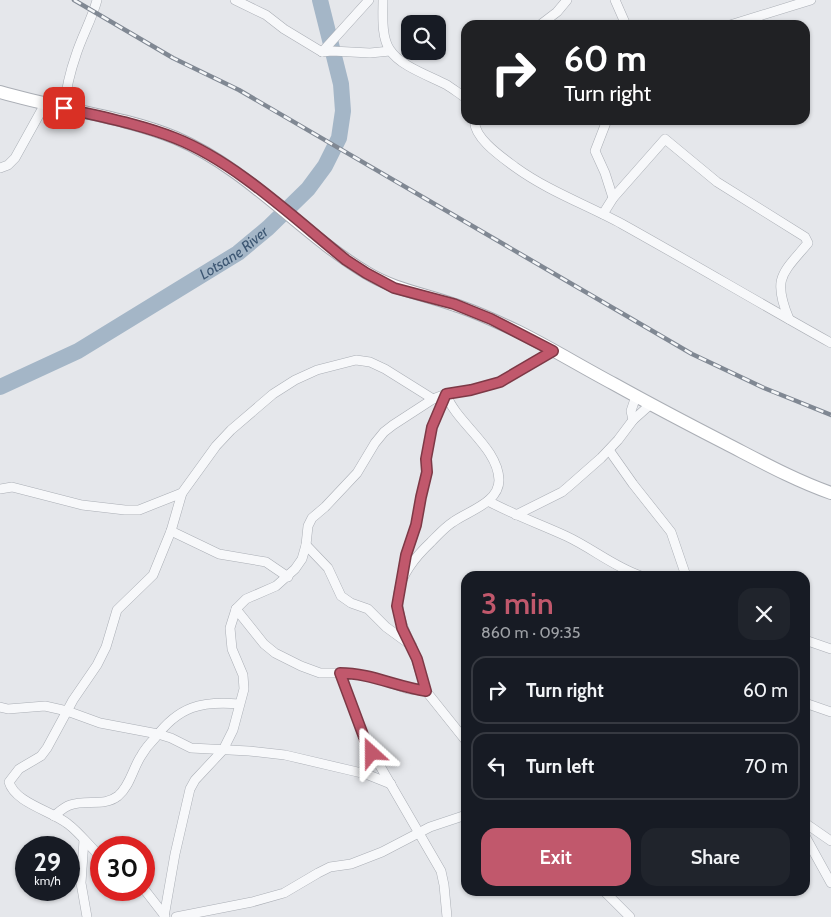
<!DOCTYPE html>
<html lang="en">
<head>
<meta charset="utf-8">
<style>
  body { margin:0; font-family:Cabin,sans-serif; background:#20242c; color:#f1f3f6; height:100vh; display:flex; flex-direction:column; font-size:19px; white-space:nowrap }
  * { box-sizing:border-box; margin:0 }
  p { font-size:16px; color:#9ea1a6 }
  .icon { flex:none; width:28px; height:28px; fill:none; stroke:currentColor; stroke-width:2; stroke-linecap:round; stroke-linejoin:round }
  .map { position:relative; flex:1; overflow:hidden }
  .drawer { position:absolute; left:461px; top:571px; width:349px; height:325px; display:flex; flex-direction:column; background:#171b24; border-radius:15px; box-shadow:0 1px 4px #0004 }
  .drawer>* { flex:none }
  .hud { position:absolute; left:461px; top:20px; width:349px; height:105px; border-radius:15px; box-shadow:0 1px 4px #0004; background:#202124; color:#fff; overflow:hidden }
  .tools { position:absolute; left:401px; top:15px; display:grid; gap:10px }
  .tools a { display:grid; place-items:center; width:45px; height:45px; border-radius:10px; background:#171b24; box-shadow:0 1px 4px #0004; font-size:25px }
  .speed { position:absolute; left:15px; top:836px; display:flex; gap:10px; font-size:25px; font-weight:700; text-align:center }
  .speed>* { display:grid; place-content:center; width:65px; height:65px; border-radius:50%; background:#171b24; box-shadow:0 1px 4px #0004; line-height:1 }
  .speed small { font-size:12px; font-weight:400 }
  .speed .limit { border:8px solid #d22; background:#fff; color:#111 }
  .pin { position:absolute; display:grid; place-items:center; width:42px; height:42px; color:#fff; margin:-21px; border-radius:10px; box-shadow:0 2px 8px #0006 }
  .me { position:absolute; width:55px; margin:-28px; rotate:336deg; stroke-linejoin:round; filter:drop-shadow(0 0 4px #0008) }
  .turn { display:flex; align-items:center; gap:18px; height:105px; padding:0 20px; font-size:22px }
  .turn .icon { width:65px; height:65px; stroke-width:2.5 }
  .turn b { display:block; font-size:35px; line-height:42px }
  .round { display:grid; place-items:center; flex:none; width:52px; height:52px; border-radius:15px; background:#20242c }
  .overview { display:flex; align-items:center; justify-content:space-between; height:85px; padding:0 20px }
  h1 { font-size:30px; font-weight:600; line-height:38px; color:#c1586c }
  .primary-button { display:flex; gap:10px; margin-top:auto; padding:10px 20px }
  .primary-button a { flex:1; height:58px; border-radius:15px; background:#c1586c; color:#fff; font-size:20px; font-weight:600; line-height:58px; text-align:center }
  .primary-button a+a { background:#20242c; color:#f1f3f6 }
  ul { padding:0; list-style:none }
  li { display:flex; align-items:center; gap:15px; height:68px; margin:0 10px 8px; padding:0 10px; border:2px solid #363941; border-radius:15px }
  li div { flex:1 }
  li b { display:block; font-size:19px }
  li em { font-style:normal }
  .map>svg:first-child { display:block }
</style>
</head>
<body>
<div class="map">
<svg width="831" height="917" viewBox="0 0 831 917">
  <rect width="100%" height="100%" fill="#e5e7eb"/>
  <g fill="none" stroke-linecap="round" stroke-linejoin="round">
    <path stroke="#a4b6c7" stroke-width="16" id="s1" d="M0 387 78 351 238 253 268 228 308 189 325 166 339 138 343 111 341 84 320 0"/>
    <g stroke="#aaaeb5" stroke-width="10">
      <g id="street">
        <path d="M235 0 266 15 284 29 322 52 332 51 370 53 390 51"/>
        <path d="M383 0C383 15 381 37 390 50 400 66 430 76 447 85 453 89 460 94 466 98"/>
        <path d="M615 0 626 25"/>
        <path d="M540 25 557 12 567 0"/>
        <path d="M730 25 811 0"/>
        <path d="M322 52 369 0"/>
        <path d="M64 108C66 90 70 72 76 55 82 36 92 19 97 0"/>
        <path d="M475 120C472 137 503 158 515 167 548 191 587 205 622 224 692 263 761 304 831 343"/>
        <path d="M607 120 595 151 605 173 613 198"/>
        <path d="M0 168 8 165 15 158 45 104"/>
        <path d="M603 214 613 198 665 139 717 182 805 237 808 243C782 274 772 278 789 319"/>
        <path d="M633 420 631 411 636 396"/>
        <path d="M609 450 633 484 671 532 686 576"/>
        <path d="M0 489 12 487 82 505 125 510H139L182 493"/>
        <path d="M488 501C514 515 540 524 566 536 592 548 614 567 641 576"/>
        <path d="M516 515 562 492 568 487 601 458 618 440 633 420 651 404"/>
        <path d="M171 531 219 554 266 562 288 577"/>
        <path d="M306 545 328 568 341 596 351 603 368 609 386 627 412 646 426 691 466 741"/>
        <path d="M403 574 406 555 416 525 421 497 427 473 426 459 432 427 446 394"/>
        <path d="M236 609 264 644 275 653 301 666 320 673H348L379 679 408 689 426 691"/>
        <path d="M805 640 831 649"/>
        <path d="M412 646C388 602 395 576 431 542 438 535 445 527 453 522 468 511 499 503 499 480 498 447 456 423 446 394"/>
        <path d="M340 673 365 740 441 871 444 885 447 917"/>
        <path d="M805 703 831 712"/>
        <path d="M0 707 8 709 45 706 67 711 100 723 158 734 171 738 191 748 249 751 285 755 366 774 391 784"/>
        <path d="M54 816C59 812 64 807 70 805 86 799 104 807 118 796 130 786 133 768 141 756 145 749 150 743 155 738 179 706 201 701 239 704"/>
        <path d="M805 823 831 841"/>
        <path d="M805 836 831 883"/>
        <path d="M84 840 81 883 87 917"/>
        <path d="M101 857C90 847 80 833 68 824 52 811 15 803 9 782L19 769 41 756 47 748 73 700 97 665 106 647 117 610 153 575 171 531 182 493 216 446 231 430 273 394 295 380 317 370 356 360 370 362 385 369 433 399"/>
        <path d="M144 889 165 916"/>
        <path d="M604 891 630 917"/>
        <path d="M164 917 175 854 190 789 195 780 223 750 233 730 244 689 243 675 232 649 230 628 236 609 246 599 276 586 295 569 302 559 306 545 308 526 312 518 325 507 357 473 375 443 384 432 393 425 433 399 446 394 471 390 500 382 553 351"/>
        <path d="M176 917 252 902 284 893 318 873 330 867 351 864 382 852 430 827 466 815"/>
      </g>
    </g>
    <g stroke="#aaaeb5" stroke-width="14">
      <path id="secondary" d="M0 92C57 109 123 116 176 138 250 170 300 233 367 273 395 290 425 294 455 305 477 312 498 322 519 332 551 348 582 367 614 384 650 404 688 424 725 443 760 461 794 480 831 493"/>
    </g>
    <use href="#street" stroke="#f7f8fa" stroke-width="9"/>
    <use href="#secondary" stroke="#fff" stroke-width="12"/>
    <g stroke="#808893" stroke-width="4.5">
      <path id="rail" d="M74 0 173 58 239 90 692 354 764 388 831 415"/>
    </g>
    <use href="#rail" stroke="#f4f6f8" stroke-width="2.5" stroke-dasharray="8" stroke-linecap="butt"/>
  </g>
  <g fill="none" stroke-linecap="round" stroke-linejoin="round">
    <g stroke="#7d3946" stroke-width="12">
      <path id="route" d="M64 108C101 117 140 124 175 138 236 162 295 219 346 260L366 273 394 288 454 304 491 319 553 351 500 382 471 390 446 394 432 427 426 459 427 472 421 497 416 525 406 555 397 606 402 628 417 659 426 691C397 687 370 673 340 673L365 740 372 753"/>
    </g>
    <use href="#route" stroke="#c1586c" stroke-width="9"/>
  </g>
  <g text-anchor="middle" stroke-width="5" stroke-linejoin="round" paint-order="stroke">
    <g font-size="15" font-style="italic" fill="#3c5672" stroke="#f4f6f8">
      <text dy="5" stroke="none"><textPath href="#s1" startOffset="270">Lotsane River</textPath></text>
    </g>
  </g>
</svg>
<div class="tools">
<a><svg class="icon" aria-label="search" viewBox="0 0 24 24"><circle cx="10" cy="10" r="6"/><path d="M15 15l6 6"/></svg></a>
</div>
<div class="speed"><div>29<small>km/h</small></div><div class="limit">30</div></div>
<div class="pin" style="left:64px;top:108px;background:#d93025"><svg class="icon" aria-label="arrive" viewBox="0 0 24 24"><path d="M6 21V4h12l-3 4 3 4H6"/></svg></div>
<svg class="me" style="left:372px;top:753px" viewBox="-20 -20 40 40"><path d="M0-17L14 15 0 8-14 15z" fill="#c1586c" stroke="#fff" stroke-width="4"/></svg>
<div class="hud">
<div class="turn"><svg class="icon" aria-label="right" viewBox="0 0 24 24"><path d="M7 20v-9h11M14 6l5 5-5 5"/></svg><div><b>60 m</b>Turn right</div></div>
</div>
<section class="drawer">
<div class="overview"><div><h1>3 min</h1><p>860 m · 09:35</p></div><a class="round"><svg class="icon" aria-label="close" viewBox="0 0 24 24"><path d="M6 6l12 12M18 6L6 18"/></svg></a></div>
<ul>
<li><svg class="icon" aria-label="right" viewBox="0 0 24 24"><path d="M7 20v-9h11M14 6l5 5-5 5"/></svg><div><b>Turn right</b></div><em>60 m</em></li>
<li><svg class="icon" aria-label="left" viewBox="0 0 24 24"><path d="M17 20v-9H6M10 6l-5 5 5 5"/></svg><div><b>Turn left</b></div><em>70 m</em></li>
</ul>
<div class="primary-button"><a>Exit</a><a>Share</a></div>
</section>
</div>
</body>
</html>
